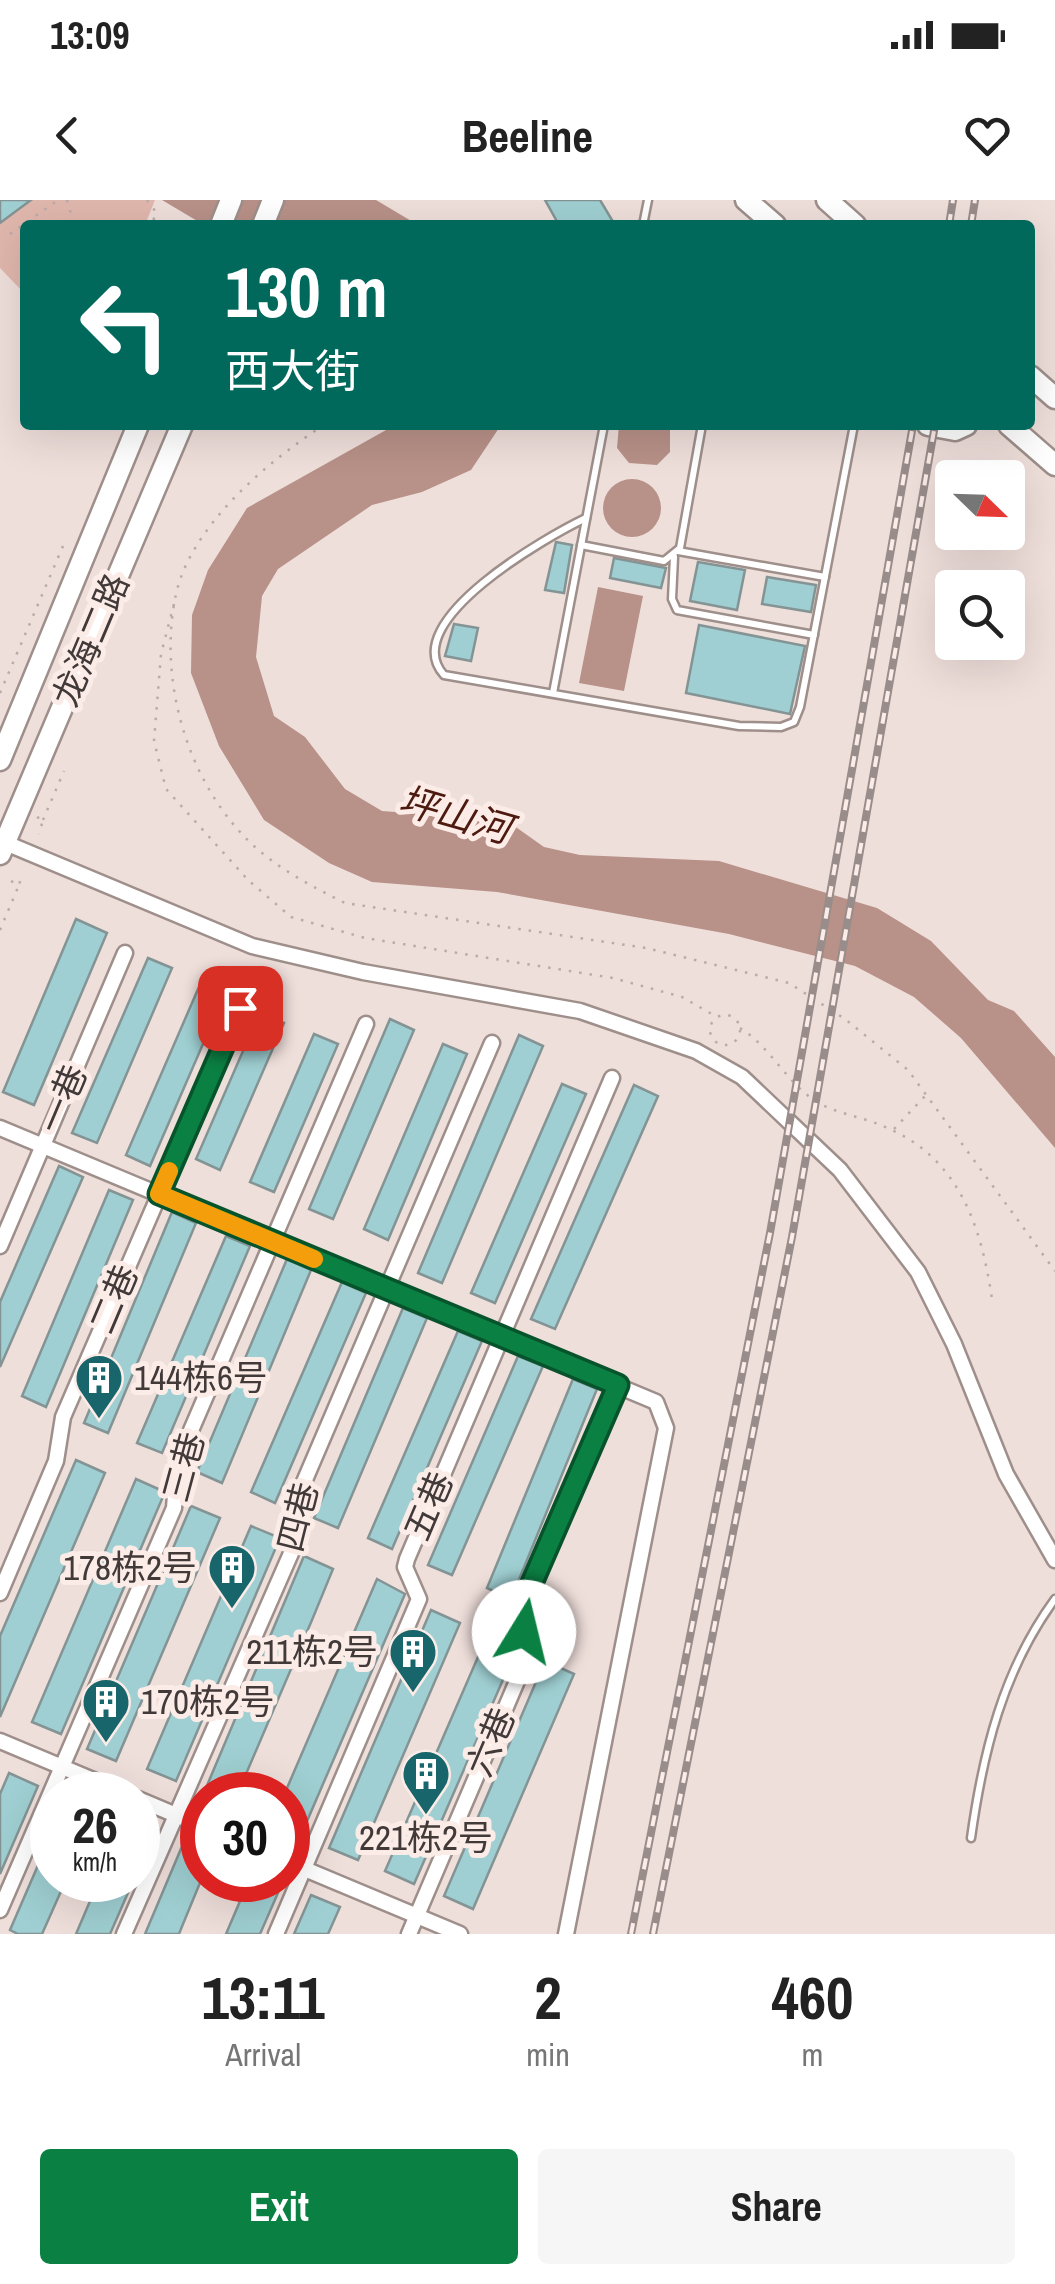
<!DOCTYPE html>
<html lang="en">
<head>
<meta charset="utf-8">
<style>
  body { margin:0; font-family:"Archivo Narrow","Noto Sans SC",sans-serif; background:#f6f6f6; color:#222; height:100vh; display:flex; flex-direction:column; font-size:38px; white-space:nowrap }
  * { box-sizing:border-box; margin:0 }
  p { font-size:32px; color:#767676 }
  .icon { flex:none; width:55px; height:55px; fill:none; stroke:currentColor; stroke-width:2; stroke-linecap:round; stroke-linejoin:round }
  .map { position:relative; height:1734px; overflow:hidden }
  .drawer { display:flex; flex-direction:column; background:#fff; flex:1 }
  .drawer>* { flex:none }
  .guide { position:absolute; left:20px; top:20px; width:1015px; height:210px; border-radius:10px; box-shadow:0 10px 40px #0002; background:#00695c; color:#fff; overflow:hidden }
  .needle { width:65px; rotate:113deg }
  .buttons { position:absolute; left:935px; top:260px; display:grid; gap:20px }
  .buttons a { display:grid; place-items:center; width:90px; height:90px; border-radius:10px; background:#fff; box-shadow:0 10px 40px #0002; font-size:50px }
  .speed { position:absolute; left:30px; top:1572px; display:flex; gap:20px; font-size:50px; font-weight:700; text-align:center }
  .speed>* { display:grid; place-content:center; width:130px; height:130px; border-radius:50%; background:#fff; box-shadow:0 10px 40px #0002; line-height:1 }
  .speed small { font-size:25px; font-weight:400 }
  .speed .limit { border:15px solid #d22; background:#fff; color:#111 }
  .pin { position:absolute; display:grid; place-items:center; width:85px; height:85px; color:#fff; margin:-42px; border-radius:20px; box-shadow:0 5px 15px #0006 }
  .me { position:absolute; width:110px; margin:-55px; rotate:9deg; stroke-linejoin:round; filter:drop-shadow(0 0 8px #0008) }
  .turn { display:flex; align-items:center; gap:35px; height:210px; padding:0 40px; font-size:45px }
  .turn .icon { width:130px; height:130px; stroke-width:2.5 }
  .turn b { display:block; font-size:70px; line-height:85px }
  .eta { display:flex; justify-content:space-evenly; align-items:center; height:170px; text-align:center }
  .eta b { font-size:60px; font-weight:700; line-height:70px }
  .action { display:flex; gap:20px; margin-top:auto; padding:20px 40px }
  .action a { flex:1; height:115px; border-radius:10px; background:#0b8043; color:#fff; font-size:40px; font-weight:700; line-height:115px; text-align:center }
  .action a+a { background:#f6f6f6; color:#222 }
  .status { display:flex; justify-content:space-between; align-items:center; height:70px; padding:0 50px; background:#fff; direction:ltr }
  .status svg { height:28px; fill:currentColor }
  header { display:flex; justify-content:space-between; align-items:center; height:130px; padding:0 40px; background:#fff; font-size:45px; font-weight:700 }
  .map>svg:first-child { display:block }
</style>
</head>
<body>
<div class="status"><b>13:09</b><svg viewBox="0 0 49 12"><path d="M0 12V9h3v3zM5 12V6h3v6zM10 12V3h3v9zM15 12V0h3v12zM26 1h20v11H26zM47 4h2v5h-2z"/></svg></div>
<header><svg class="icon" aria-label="back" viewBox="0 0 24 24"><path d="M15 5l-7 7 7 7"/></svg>Beeline<svg class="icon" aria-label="heart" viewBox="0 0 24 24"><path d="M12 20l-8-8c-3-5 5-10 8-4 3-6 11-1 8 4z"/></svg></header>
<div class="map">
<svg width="1055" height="1734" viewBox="0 0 1055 1734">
  <rect width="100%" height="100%" fill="#efdfdb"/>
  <path fill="#e0b7ad" d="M0 0H155L145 25H25V94L0 68Z"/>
  <g fill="#b89188">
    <path d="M162 0H376L418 25H204Z"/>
    <path d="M395 225H501L471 270 422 292 372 305 278 369 262 396 256 457 274 516 305 537 345 589 382 611 506 620 544 647 580 655 719 661 877 708 931 741 988 800 1014 811 1055 857V948L961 838 914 797 855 766 729 734 497 692 372 682 329 663 264 620 219 546 191 473 192 415 208 370 247 308Z"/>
    <path d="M619 225H670V252L657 265 629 263 617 248Z"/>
    <circle cx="632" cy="308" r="29"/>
    <path d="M598 387 643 396 624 491 579 483Z"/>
  </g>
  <g fill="#9fcfd2" stroke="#849495" stroke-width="2.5">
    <path d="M0 0H31L0 23Z"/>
    <path d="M545 0H600L615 25H559Z"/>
    <path d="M556 342 572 345 564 393 545 390Z"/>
    <path d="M614 358 666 368 661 388 610 378Z"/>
    <path d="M698 362 745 370 737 410 690 401Z"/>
    <path d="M767 377 816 385 811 412 762 404Z"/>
    <path d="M454 424 478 428 471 461 445 456Z"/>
    <path d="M699 425 805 446 790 514 686 493Z"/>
    <path d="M76 719 107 733 34 905 3 892Z"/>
    <path d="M148 758 172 768 97 943 72 933Z"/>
    <path d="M202 780 226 791 150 966 126 955Z"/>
    <path d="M260 812 284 823 220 970 196 959Z"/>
    <path d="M390 819 414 830 333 1019 309 1009Z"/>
    <path d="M314 834 338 844 274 992 250 982Z"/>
    <path d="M519 835 543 846 442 1083 418 1073Z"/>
    <path d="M443 844 467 854 388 1040 364 1029Z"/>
    <path d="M562 884 586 894 495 1103 471 1093Z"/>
    <path d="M634 885 658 896 555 1129 531 1119Z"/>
    <path d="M59 966 83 977 0 1167V1102Z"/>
    <path d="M109 990 133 1000 46 1207 22 1196Z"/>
    <path d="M172 1012 196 1023 108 1233 84 1223Z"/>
    <path d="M226 1036 250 1046 162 1253 137 1243Z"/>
    <path d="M287 1059 311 1070 222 1283 197 1272Z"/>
    <path d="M342 1082 366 1093 275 1303 251 1292Z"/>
    <path d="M403 1108 427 1118 338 1328 314 1318Z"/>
    <path d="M458 1131 482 1141 392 1349 368 1338Z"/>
    <path d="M518 1156 543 1166 452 1375 428 1365Z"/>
    <path d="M573 1179 597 1189 511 1399 487 1388Z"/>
    <path d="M76 1260 105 1273 0 1517V1436Z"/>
    <path d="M136 1279 165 1292 61 1534 32 1522Z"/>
    <path d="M191 1306 220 1318 116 1561 87 1549Z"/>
    <path d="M251 1326 280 1338 176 1581 147 1569Z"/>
    <path d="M304 1356 333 1369 312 1420 237 1595H203Z"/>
    <path d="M377 1379 405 1394 301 1635 288 1629 284 1595Z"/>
    <path d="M431 1410 460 1423 358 1660 329 1648Z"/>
    <path d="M491 1427 519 1443 414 1684 385 1671Z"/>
    <path d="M545 1461 574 1474 473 1709 444 1696Z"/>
    <path d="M9 1573 38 1586 0 1674V1594Z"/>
    <path d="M52 1633V1680H66L42 1734H18L10 1730Z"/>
    <path d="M183 1644 202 1652V1678L183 1724 179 1734H145Z"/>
    <path d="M99 1680 131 1686 110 1734H76Z"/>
    <path d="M249 1680 281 1686 260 1734H226Z"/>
    <path d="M311 1695 340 1707 328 1734H294Z"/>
  </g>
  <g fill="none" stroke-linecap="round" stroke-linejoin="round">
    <g stroke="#9e8f8b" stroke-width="11">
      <g id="lane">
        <path d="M643 25 648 0"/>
        <path d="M586 318C548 336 396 422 444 475L739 526 781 527 794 522 800 507 854 225"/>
        <path d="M581 345 664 361 680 348 702 225"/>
        <path d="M678 351 825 377"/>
        <path d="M674 357 672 399 677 410 814 435"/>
        <path d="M553 493 604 225"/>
        <path d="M971 1638C983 1552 1003 1470 1055 1399"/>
      </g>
    </g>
    <g stroke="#9e8f8b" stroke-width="19">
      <g id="street">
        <path d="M1 641 252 746 363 772 580 811 696 851 742 877 840 970 918 1072 954 1144 1006 1274 1055 1360"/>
        <path d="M0 928 656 1202 666 1228 566 1734"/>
        <path d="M0 1046 125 753"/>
        <path d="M0 1393 56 1261 63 1217 240 808"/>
        <path d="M0 1541 129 1595"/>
        <path d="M138 1599 202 1626"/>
        <path d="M288 1662 460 1734"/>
        <path d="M0 1710 174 1308 177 1269 186 1242 366 824"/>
        <path d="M124 1734 292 1351C298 1330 293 1311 301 1289L492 843"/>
        <path d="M276 1734 419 1399 405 1367 407 1359 612 878"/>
        <path d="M409 1734 532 1446 520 1423 522 1406 618 1185"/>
      </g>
    </g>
    <g stroke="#9e8f8b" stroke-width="25">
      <g id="secondary">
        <path d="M746 0 775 25"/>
        <path d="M827 0 855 25"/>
        <path d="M221 25 231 0"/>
        <path d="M263 25 273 0"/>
        <path d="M1030 176 1055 198"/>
        <path d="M928 225 955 230 966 225"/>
        <path d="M1009 225 1055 265"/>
        <path d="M0 560 138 225"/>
        <path d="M0 654 182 225"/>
      </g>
    </g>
    <g stroke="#b8aba8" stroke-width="2.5" stroke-dasharray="2.5 8" stroke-linecap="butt">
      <path d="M67 0 74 25"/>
      <path d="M147 0 156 12 152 25"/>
      <path d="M10 34 58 0"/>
      <path d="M324 225C268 261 191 326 176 394 157 482 189 587 255 647 282 671 313 687 345 703L646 748 789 783 845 819 908 870 1055 1071"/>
      <path d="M174 404 161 454 154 541 166 589 248 680 291 717 365 738 613 778 682 797 717 817"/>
      <path d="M0 493 66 339"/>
      <path d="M37 617 43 620 39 634"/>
      <path d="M43 620 64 571"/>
      <path d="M11 681 19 685 22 675"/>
      <path d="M0 730 19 685"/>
      <circle cx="725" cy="830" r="15"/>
      <path d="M740 828C769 846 784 878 811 898 831 913 860 916 883 926 959 957 981 1025 992 1099"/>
      <path d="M894 929 926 895"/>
    </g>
    <use href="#lane" stroke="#fff" stroke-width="6"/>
    <use href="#street" stroke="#fff" stroke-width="14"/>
    <use href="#secondary" stroke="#fff" stroke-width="20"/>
    <g stroke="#998d8b" stroke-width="8">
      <g id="rail">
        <path d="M949 25 953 0"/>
        <path d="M971 25 975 0"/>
        <path d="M631 1734 770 1033 913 225"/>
        <path d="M653 1734 792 1037 935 225"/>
      </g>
    </g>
    <use href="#rail" stroke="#fcece8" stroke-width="4" stroke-dasharray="11" stroke-linecap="butt"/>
  </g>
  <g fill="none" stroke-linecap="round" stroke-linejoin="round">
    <g stroke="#07532c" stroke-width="25">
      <path id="route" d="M240 808 159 994 618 1185 522 1406 524 1432"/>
    </g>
    <use href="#route" stroke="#0b8043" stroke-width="18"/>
    <path stroke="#f59e0b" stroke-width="18" d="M169 971 159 994 314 1059"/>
  </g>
  <defs>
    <g id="building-pin" transform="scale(2.5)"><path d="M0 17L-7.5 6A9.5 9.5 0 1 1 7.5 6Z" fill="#18666b" stroke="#fcece8"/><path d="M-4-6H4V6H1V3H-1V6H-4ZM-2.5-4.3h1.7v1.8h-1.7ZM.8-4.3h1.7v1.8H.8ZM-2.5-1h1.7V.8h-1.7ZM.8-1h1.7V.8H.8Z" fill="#fff"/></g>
  </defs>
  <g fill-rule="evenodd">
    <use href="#building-pin" x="99" y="1178"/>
    <use href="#building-pin" x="232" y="1368"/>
    <use href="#building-pin" x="413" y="1452"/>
    <use href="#building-pin" x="106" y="1502"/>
    <use href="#building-pin" x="426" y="1574"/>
  </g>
  <g text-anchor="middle" stroke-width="10" stroke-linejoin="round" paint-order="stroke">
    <g font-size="35" fill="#413a39" stroke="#fcece8">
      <text transform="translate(91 440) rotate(-67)" y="12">龙海二路</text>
      <text transform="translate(63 899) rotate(-67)" y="12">一巷</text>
      <text transform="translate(114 1099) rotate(-67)" y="12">二巷</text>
      <text transform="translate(184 1267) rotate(-75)" y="12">三巷</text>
      <text transform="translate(429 1306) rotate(-67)" y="12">五巷</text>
      <text transform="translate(298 1317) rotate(-76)" y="12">四巷</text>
      <text transform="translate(491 1542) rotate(-67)" y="12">六巷</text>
    </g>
    <g font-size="35" fill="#413a39" stroke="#fcece8" text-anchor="start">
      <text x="134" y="1190">144栋6号</text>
      <text x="197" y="1380" text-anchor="end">178栋2号</text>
      <text x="378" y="1464" text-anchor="end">211栋2号</text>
      <text x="141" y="1514">170栋2号</text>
      <text x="426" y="1650" text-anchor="middle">221栋2号</text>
    </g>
    <g font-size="38" font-style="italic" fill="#4d1a0f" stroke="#fcece8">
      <text transform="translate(455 615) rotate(16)" y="13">坪山河</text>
    </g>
  </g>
</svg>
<div class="buttons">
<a><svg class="needle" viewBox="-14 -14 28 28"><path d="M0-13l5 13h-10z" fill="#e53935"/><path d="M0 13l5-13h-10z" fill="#767676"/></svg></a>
<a><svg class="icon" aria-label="search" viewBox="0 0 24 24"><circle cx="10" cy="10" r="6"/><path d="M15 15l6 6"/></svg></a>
</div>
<div class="speed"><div>26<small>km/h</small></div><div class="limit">30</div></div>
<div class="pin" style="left:240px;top:808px;background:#d93025"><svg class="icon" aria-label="arrive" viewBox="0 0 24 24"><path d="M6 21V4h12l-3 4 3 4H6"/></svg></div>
<svg class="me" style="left:524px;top:1432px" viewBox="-20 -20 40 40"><circle r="19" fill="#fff"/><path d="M0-13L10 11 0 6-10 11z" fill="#0b8043"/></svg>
<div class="guide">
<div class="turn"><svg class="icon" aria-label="left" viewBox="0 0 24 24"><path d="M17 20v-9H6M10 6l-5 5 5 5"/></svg><div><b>130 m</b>西大街</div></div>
</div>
</div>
<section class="drawer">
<div class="eta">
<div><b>13:11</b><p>Arrival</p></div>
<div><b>2</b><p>min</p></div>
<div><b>460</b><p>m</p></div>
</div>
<div class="action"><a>Exit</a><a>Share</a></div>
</section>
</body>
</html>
